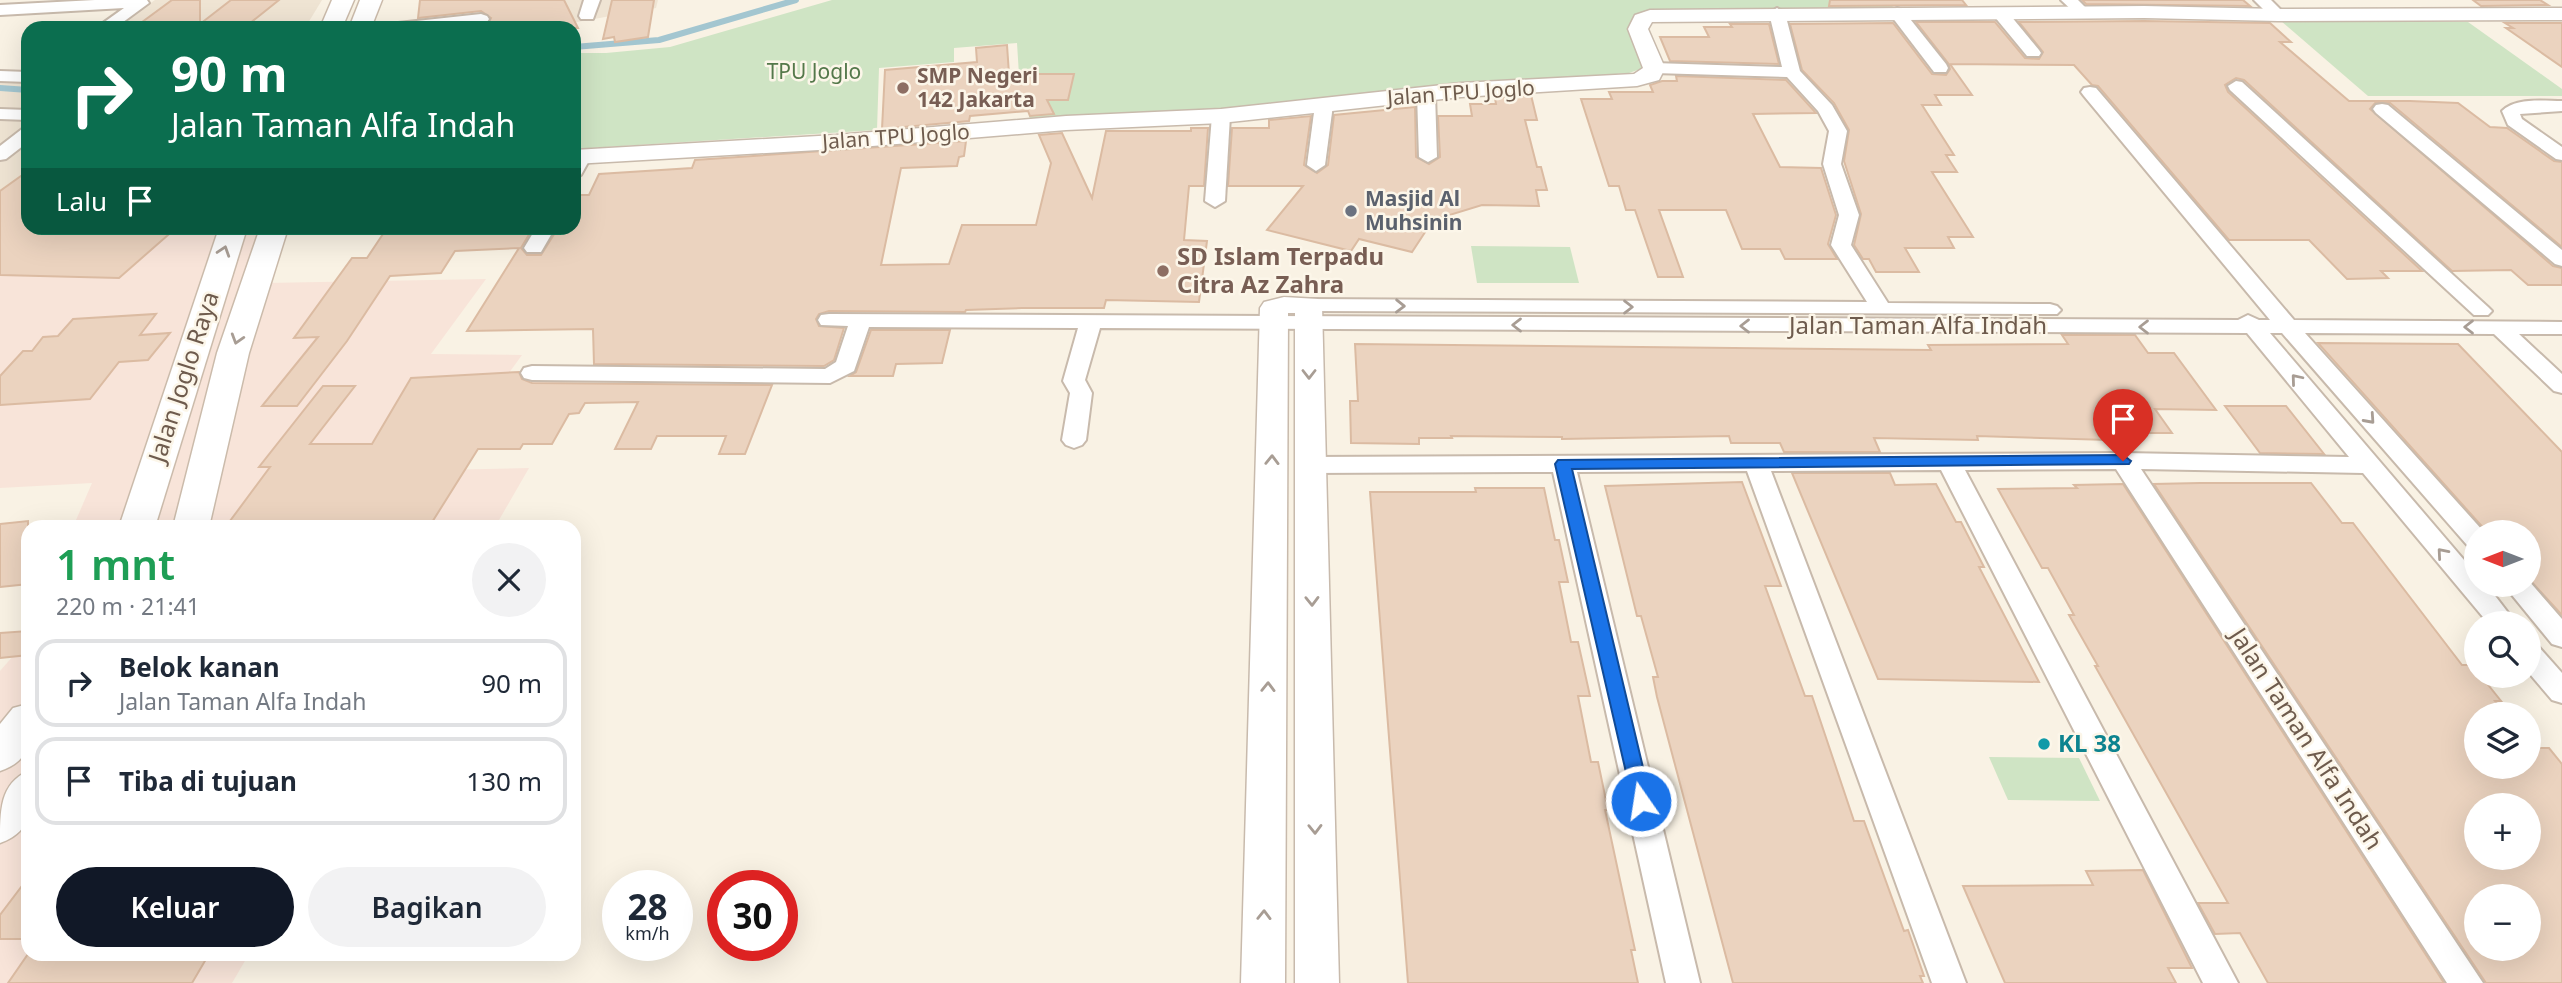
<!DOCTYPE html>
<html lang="id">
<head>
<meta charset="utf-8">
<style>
  body { margin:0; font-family:"Noto Sans",sans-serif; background:#f2f2f3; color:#1f2937; height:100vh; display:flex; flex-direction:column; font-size:26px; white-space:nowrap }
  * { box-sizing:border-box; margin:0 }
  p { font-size:23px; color:#747a83 }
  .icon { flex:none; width:38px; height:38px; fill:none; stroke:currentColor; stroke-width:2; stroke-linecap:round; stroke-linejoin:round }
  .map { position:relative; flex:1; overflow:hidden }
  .sheet { position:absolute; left:21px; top:520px; width:560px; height:441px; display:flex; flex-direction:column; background:#fff; border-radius:21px; box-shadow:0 7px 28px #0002 }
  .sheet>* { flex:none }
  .hud { position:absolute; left:21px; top:21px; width:560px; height:214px; border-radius:21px; box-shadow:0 7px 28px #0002; background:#0b6e4f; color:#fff; overflow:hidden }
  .needle { width:46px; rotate:270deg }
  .buttons { position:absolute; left:2464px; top:520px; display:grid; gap:14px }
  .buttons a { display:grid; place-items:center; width:77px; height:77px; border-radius:50%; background:#fff; box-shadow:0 7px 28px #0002; font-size:35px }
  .speed { position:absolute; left:602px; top:870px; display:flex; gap:14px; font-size:35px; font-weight:700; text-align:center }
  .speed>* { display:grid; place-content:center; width:91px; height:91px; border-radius:50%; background:#fff; box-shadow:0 7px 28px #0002; line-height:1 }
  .speed small { font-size:18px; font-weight:400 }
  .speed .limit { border:10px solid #d22; background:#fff; color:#111 }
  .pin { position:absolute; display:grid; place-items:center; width:60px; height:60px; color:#fff; margin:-72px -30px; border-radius:50% 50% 50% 0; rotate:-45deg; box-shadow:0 0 7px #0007 }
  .pin .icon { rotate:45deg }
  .me { position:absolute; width:77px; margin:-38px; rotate:347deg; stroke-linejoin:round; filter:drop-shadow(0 0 5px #0008) }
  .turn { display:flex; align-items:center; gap:24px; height:147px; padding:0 35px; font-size:32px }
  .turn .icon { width:91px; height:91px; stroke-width:2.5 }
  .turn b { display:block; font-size:49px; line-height:60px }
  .then { display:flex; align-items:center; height:66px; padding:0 35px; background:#0003; gap:14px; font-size:26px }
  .round { display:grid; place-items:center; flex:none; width:74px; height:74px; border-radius:37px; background:#f2f2f3 }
  .summary { display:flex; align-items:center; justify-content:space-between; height:119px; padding:0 35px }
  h1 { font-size:42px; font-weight:600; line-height:52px; color:#1e9e55 }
  .primary-button { display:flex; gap:14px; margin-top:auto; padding:14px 35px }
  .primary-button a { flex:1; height:80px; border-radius:42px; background:#111827; color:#fff; font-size:28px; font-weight:600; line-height:80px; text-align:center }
  .primary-button a+a { background:#f2f2f3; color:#1f2937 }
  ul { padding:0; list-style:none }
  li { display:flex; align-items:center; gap:21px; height:88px; margin:0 14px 10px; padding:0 21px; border:4px solid #e0e1e3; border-radius:21px }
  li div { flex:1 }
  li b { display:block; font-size:26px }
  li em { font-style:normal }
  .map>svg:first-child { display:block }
</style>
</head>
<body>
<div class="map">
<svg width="2562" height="983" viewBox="0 0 2562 983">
  <rect width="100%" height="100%" fill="#f9f2e4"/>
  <g fill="#efe4d3">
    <path d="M155 0H322L305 28H115Z"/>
    <path d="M501 0H658L656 8 543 28Z"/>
    <path d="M0 70H28V228H43L0 264Z"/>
  </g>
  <g fill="#f8e4d9">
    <path d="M43 228H289L265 283 486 279 431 354 522 355 438 470 529 468 495 527H73L92 483 0 488V264Z"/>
    <path d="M28 625V954H249L232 983H0V671L14 655Z"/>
  </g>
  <g fill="#cfe4c4">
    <path d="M832 0H1888L1895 10 1633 15 1655 64 1629 73 1458 86 1202 111 1030 120 1019 75 1017 43 954 48V62L879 68 877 130 574 149V53H606L670 47Z"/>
    <path d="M2281 21 2468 22 2562 89V96H2368Z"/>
    <path d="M1471 246 1570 247 1579 283H1477Z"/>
    <path d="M1989 757 2079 758 2100 801 2008 800Z"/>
  </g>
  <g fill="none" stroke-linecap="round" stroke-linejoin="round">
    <g stroke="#a3c6d0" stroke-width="6">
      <path d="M574 47 659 40 796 0"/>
      <path d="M0 88 28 90"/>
    </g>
  </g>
  <g fill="#ebd3bf" stroke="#dbbba2" stroke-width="2" fill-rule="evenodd">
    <path d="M172 0H200V24L231 0H279L244 28H134Z"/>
    <path d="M420 0H564L578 28H462L487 25 491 18 481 11 418 18Z"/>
    <path d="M612 0H654L648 37 615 42 614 37 603 39Z"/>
    <path d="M1830 0H1962L1966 5 1829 6Z"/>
    <path d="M2082 0H2243L2250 6 2086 4Z"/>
    <path d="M2473 0H2540L2548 5 2481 6Z"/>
    <path d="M2144 21 2270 23 2291 42H2280L2349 101H2410L2458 103 2490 127 2507 128 2554 161 2562 162V247L2390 103 2376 102 2370 109 2553 266 2562 268V285H2528L2511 270 2452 271 2244 80 2236 78 2225 85 2228 92 2422 271H2381L2388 278 2347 279 2309 240H2229L2098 86 2092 85 2074 65 1950 64 1972 95H1935L1941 105H1922L1954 155H1946L1957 172H1932L1973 237H1948L1954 248H1905L1919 272H1876L1869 259H1863L1854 245 1861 214 1844 161 1849 130 1834 103 1802 70 1790 24 1893 23 1932 74 1946 75 1950 69 1948 63 1916 22H1995L2025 58 2039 59 2043 52 2019 22Z"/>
    <path d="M2505 23H2562V67L2506 28H2513Z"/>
    <path d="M1730 24H1769L1779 64 1670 61 1660 37H1709L1704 27H1732Z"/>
    <path d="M1007 45 1009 74H1074L1068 100H1047L1054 114 1030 116 1028 111 970 116 969 121 882 129 885 70 977 62 976 48Z"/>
    <path d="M1676 76 1786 80 1816 113 1753 114 1780 167 1821 168 1836 215 1828 244 1837 259H1785L1780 249H1742L1726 210H1659L1683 277H1658L1635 210H1626L1619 186H1609L1581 99H1612L1609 92H1653L1650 85 1662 81H1677Z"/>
    <path d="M1531 95 1537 120H1525L1537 167H1541L1547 190H1536L1539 206 1482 205 1433 220 1412 252 1359 239 1351 251 1267 230 1303 186H1228L1232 128H1269V120L1311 116 1304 165 1317 173 1328 165 1334 115 1415 107 1416 157 1429 164 1440 157 1438 116H1472L1470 104H1496L1495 98Z"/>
    <path d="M1191 128H1208L1204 186H1189L1184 240 1207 241 1199 302 1106 300 1104 308H1022L966 310 965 312 829 311 819 314 816 319 819 326 844 328 834 360 824 366 594 364 593 329 467 331 519 248 455 251 441 273 390 276 347 341 297 406H262L318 337 294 338 352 258H367L387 228H533L521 248 527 255H541L558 228H574V195H589L599 174 692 168 695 160 966 141 964 156 959 157 957 166 901 168 881 265 949 264 962 225H1036L1051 163 1039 135 1062 133 1092 198 1106 131H1191Z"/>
    <path d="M28 171V228H176L119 278 0 275V191Z"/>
    <path d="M156 314 140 335 170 333 148 360 119 362 90 399 0 405V376L23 351H32L43 337 58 336 73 319Z"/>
    <path d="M871 330H950L942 363 896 364 893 376H850L856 372Z"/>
    <path d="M2062 335H2135L2148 353H2174L2216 410 2155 409 2172 433H2104L2108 440 1977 436 1978 440 1874 438 1880 452H1784L1780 443H1731L1729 436 1562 439V437L1451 436 1452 438H1419V444L1351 443 1350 401H1358L1355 344 1931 350 1928 345 2068 344Z"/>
    <path d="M2318 343 2458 344 2562 452V615L2529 579V532H2487Z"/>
    <path d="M519 372 522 379 532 383 772 385 745 454H719L726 436H657L651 449H615L638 402 585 403 579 413 569 414 552 444H523L520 449H478L429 527H255L260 521H230L270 467H259L323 386H355L310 444H372L411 378Z"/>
    <path d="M2225 406H2286L2324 454 2260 453Z"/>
    <path d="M1792 473H1890L1895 485 1936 484 1956 522H1961L1984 567H1979L2039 682 1878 679Z"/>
    <path d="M1742 482 1781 586H1765L1805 696H1812L1854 821H1864L1904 931 1908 930 1924 976H1920L1923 983H1733L1657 697 1653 677H1658L1641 616H1637L1605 486Z"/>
    <path d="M2200 483H2311L2342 523H2353L2462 665H2473L2476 676H2481L2501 701H2495L2505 714H2476V766H2529V748H2549L2562 764V983H2486L2154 484ZM2476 805H2529V858H2476ZM2476 896H2529V948H2476Z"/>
    <path d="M2123 484 2444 983H2268L2240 933 2215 934 2198 903H2228L2095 666H2098L2069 615H2074L2048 568H2042L1998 489 2077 488 2074 485Z"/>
    <path d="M1475 488H1544L1555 540H1559L1568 582H1559L1571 642H1578L1590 696H1578L1591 762H1598L1608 810H1605L1635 950H1631L1638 983H1408L1370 492H1476Z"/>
    <path d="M28 521V584L0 587V524Z"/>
    <path d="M28 631V655L0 658V633Z"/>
    <path d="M2143 870 2192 968H2168L2176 983H2005L1963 886 2093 885 2086 871Z"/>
    <path d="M28 878V939H0V915Z"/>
    <path d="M28 954H209L192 983H8Z"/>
  </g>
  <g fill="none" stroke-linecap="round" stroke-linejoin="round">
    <g stroke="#c8baac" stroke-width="4">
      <g id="minor">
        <path d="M95 0H147L149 3 115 28H96L124 8 0 15V5Z"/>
        <path d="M584 0H600L593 19H581L579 16Z"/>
        <path d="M2061 0H2078L2090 12 2082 17 2077 15Z"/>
        <path d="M2254 0H2271L2286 15 2284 18H2272Z"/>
        <path d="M1777 8 1785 13 1800 71 1832 105 1847 131 1841 164 1859 215 1851 245 1888 303 2050 304 2057 306 2061 310 2057 314 1308 311 1301 309 1297 305 1301 301 1308 299 1867 302 1831 245 1839 215 1823 164 1829 131 1818 111 1787 77 1654 73 1646 68 1654 63 1782 67 1769 13Z"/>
        <path d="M1897 8 1903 10 1946 64 1948 68 1946 72H1934L1889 13Z"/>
        <path d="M2000 8 2006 10 2039 50 2041 53 2039 56H2027L1994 16 1992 13 1994 10Z"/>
        <path d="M481 14 487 16 489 19 487 22 442 28H390L398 23Z"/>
        <path d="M0 71 28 72V82L0 81Z"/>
        <path d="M2236 81 2242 82 2488 307 2492 311 2488 315H2474L2230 90 2228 86Z"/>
        <path d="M2090 87 2096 88 2294 320 2562 322V334H2519L2562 374V393L2554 391 2494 334 2305 333 2484 532H2476V548L2467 545 2282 333H2270L2476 574V584H2486L2516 623H2488L2363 473 2141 469 2483 983H2447L2116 469 1965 470 2238 983H2203L1941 470 1771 471 1966 983H1932L1747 471 1577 472 1700 983H1666L1553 472 1310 473 1302 471 1298 465 1302 459 1310 457 2123 453 2349 457 2247 333 1100 328 1085 380 1092 393 1086 440 1082 445 1074 448 1066 445 1062 440 1070 393 1063 381 1078 328 869 327 854 371 830 383 532 380 524 378 521 373 524 368 532 366 825 369 836 362 848 326 821 325 818 320 821 315 829 314 2238 320 2248 315 2259 320H2270L2084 96 2081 92 2084 88Z"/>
        <path d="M1426 89 1435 94 1437 157 1428 162 1419 157 1417 94Z"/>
        <path d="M1324 100 1333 105 1325 165 1316 171 1307 165 1315 105Z"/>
        <path d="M2562 101V111L2520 114 2522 119 2562 147V160L2556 159 2508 125 2502 111C2516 97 2544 101 2562 101Z"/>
        <path d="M2382 104 2388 105 2562 250V266L2555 264 2376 113 2373 109 2376 105Z"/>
        <path d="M0 109 28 110V120L0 119Z"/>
        <path d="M1221 111 1230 116 1225 201 1215 207 1205 201 1212 116Z"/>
        <path d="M28 128V142L6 159 0 160V146L22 129Z"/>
        <path d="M582 152 591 157 581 175 574 177V155Z"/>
        <path d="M536 228H555L541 252H527L524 248Z"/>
        <path d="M2529 581 2562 619V647L2552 644 2503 584H2529Z"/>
        <path d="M2529 644 2539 647 2562 673V703L2552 700 2529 673Z"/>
      </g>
    </g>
    <g stroke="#c8baac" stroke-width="3">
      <g id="tertiary">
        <path d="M2144 6 2278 9 2562 8V20L2278 21 2144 18 1652 22 1648 29 1665 68 1659 80 1637 86 1461 97 1221 123 1066 130 836 149 574 164V150L836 135 1066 116 1221 109 1461 83 1634 74 1643 68 1628 29 1635 15 1650 10Z"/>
        <path d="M1284 297 1318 299 1322 305 1339 983H1295V313H1288L1285 983H1241L1260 308 1264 302Z"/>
      </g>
    </g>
    <g stroke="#cbbbab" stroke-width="3">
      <g id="secondary">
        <path d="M332 0H354L342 28H320Z"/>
        <path d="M360 0H382L371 28H349Z"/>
        <path d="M219 228H247L155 527H119Z"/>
        <path d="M260 228H288L249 353 209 527H173L217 353Z"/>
        <path d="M28 704C28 735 36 759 0 771V724L13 708Z"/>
        <path d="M28 771C28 804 37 830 0 843 0 810 0 784 28 771Z"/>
      </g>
    </g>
    <use href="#minor" fill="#fff" fill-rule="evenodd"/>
    <use href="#tertiary" fill="#fff" fill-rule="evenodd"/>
    <use href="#secondary" fill="#fff" fill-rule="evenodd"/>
  </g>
  <defs><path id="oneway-chevron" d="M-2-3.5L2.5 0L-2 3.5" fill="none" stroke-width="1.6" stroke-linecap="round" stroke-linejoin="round" transform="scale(1.75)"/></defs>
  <g stroke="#a89d94">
    <use href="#oneway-chevron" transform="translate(224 251) rotate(-72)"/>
    <use href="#oneway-chevron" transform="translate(1400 306) rotate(1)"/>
    <use href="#oneway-chevron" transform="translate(1628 307)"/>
    <use href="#oneway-chevron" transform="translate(1517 325) rotate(-180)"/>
    <use href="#oneway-chevron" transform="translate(1745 326) rotate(-180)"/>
    <use href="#oneway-chevron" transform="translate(2144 327) rotate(-180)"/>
    <use href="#oneway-chevron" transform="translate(2469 327) rotate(180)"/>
    <use href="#oneway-chevron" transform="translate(237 339) rotate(107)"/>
    <use href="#oneway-chevron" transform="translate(1309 374) rotate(90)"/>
    <use href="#oneway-chevron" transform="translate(2296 379) rotate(-130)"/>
    <use href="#oneway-chevron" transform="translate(2370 419) rotate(48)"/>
    <use href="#oneway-chevron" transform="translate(1272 460) rotate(-89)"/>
    <use href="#oneway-chevron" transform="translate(2442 553) rotate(-131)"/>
    <use href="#oneway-chevron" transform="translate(1312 601) rotate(89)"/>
    <use href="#oneway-chevron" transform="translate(1268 687) rotate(-89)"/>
    <use href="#oneway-chevron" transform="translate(1315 829) rotate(89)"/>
    <use href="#oneway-chevron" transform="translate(1264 915) rotate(-89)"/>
  </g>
  <path fill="#1a73e8" stroke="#114b97" stroke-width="2" d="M2123 455 2131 461 2129 464 1572 469 1651 801 1648 807 1641 809 1634 807 1555 464 1558 460Z"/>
  <g fill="#8d6e63" stroke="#fcf6e9" stroke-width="2.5">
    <circle cx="903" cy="88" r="7"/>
    <circle cx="1163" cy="271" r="7"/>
  </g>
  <circle fill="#6b7280" stroke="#fcf6e9" stroke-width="2.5" cx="1351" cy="211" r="7"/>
  <circle fill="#0f9aa8" stroke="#fcf6e9" stroke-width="2.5" cx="2044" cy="744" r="7"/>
  <g text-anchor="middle" stroke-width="5" stroke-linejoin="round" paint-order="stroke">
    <g font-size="21" fill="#54784a" stroke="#fcf6e9">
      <text x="814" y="79">TPU Joglo</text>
    </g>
    <g font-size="21" font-weight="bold" fill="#785e54" stroke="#fcf6e9" text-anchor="start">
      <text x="917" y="83">SMP Negeri<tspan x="917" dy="24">142 Jakarta</tspan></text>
    </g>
    <g font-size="21" fill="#6e5b4d" stroke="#fcf6e9">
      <text transform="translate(1461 93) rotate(-4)" y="7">Jalan TPU Joglo</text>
      <text transform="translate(896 137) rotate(-4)" y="7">Jalan TPU Joglo</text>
    </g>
    <g font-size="21" font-weight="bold" fill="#5b616d" stroke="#fcf6e9" text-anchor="start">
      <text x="1365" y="206">Masjid Al<tspan x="1365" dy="24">Muhsinin</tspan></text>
    </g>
    <g font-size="24" font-weight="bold" fill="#785e54" stroke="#fcf6e9" text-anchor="start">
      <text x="1177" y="265">SD Islam Terpadu<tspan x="1177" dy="28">Citra Az Zahra</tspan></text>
    </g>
    <g font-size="24" fill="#6e5b4d" stroke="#fcf6e9">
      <text x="1918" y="334">Jalan Taman Alfa Indah</text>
      <text transform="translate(184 377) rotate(-72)" y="8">Jalan Joglo Raya</text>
      <text transform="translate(2306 739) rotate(57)" y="8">Jalan Taman Alfa Indah</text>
    </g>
    <g font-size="24" font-weight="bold" fill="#0d838f" stroke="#fcf6e9" text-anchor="start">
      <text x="2058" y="752">KL 38</text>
    </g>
  </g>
</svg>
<div class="buttons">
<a><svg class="needle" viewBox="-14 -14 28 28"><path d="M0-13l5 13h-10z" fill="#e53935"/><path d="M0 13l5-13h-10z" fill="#747a83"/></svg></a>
<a><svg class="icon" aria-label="search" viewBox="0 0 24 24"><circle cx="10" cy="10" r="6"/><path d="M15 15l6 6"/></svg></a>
<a><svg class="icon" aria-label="layers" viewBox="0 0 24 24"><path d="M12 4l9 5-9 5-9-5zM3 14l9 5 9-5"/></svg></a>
<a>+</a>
<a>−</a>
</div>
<div class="speed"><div>28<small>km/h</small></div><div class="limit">30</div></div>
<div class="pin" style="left:2123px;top:461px;background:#d93025"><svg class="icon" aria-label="arrive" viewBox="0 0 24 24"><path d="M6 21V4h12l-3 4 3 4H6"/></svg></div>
<svg class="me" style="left:1641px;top:801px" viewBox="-20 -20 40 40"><circle r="17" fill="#1a73e8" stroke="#fff" stroke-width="3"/><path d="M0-11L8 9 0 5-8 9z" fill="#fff"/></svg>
<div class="hud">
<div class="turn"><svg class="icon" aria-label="right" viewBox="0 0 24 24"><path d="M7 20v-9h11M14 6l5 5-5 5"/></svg><div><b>90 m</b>Jalan Taman Alfa Indah</div></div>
<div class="then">Lalu<svg class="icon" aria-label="arrive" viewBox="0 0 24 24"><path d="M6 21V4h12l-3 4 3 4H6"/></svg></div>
</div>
<section class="sheet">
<div class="summary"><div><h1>1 mnt</h1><p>220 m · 21:41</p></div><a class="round"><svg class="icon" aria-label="close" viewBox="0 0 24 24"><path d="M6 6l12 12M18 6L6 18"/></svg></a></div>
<ul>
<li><svg class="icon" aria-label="right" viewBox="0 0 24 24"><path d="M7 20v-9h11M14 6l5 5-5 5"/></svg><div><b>Belok kanan</b><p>Jalan Taman Alfa Indah</p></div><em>90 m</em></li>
<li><svg class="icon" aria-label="arrive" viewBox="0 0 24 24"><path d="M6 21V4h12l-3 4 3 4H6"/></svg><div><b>Tiba di tujuan</b></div><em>130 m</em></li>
</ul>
<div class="primary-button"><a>Keluar</a><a>Bagikan</a></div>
</section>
</div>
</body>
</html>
